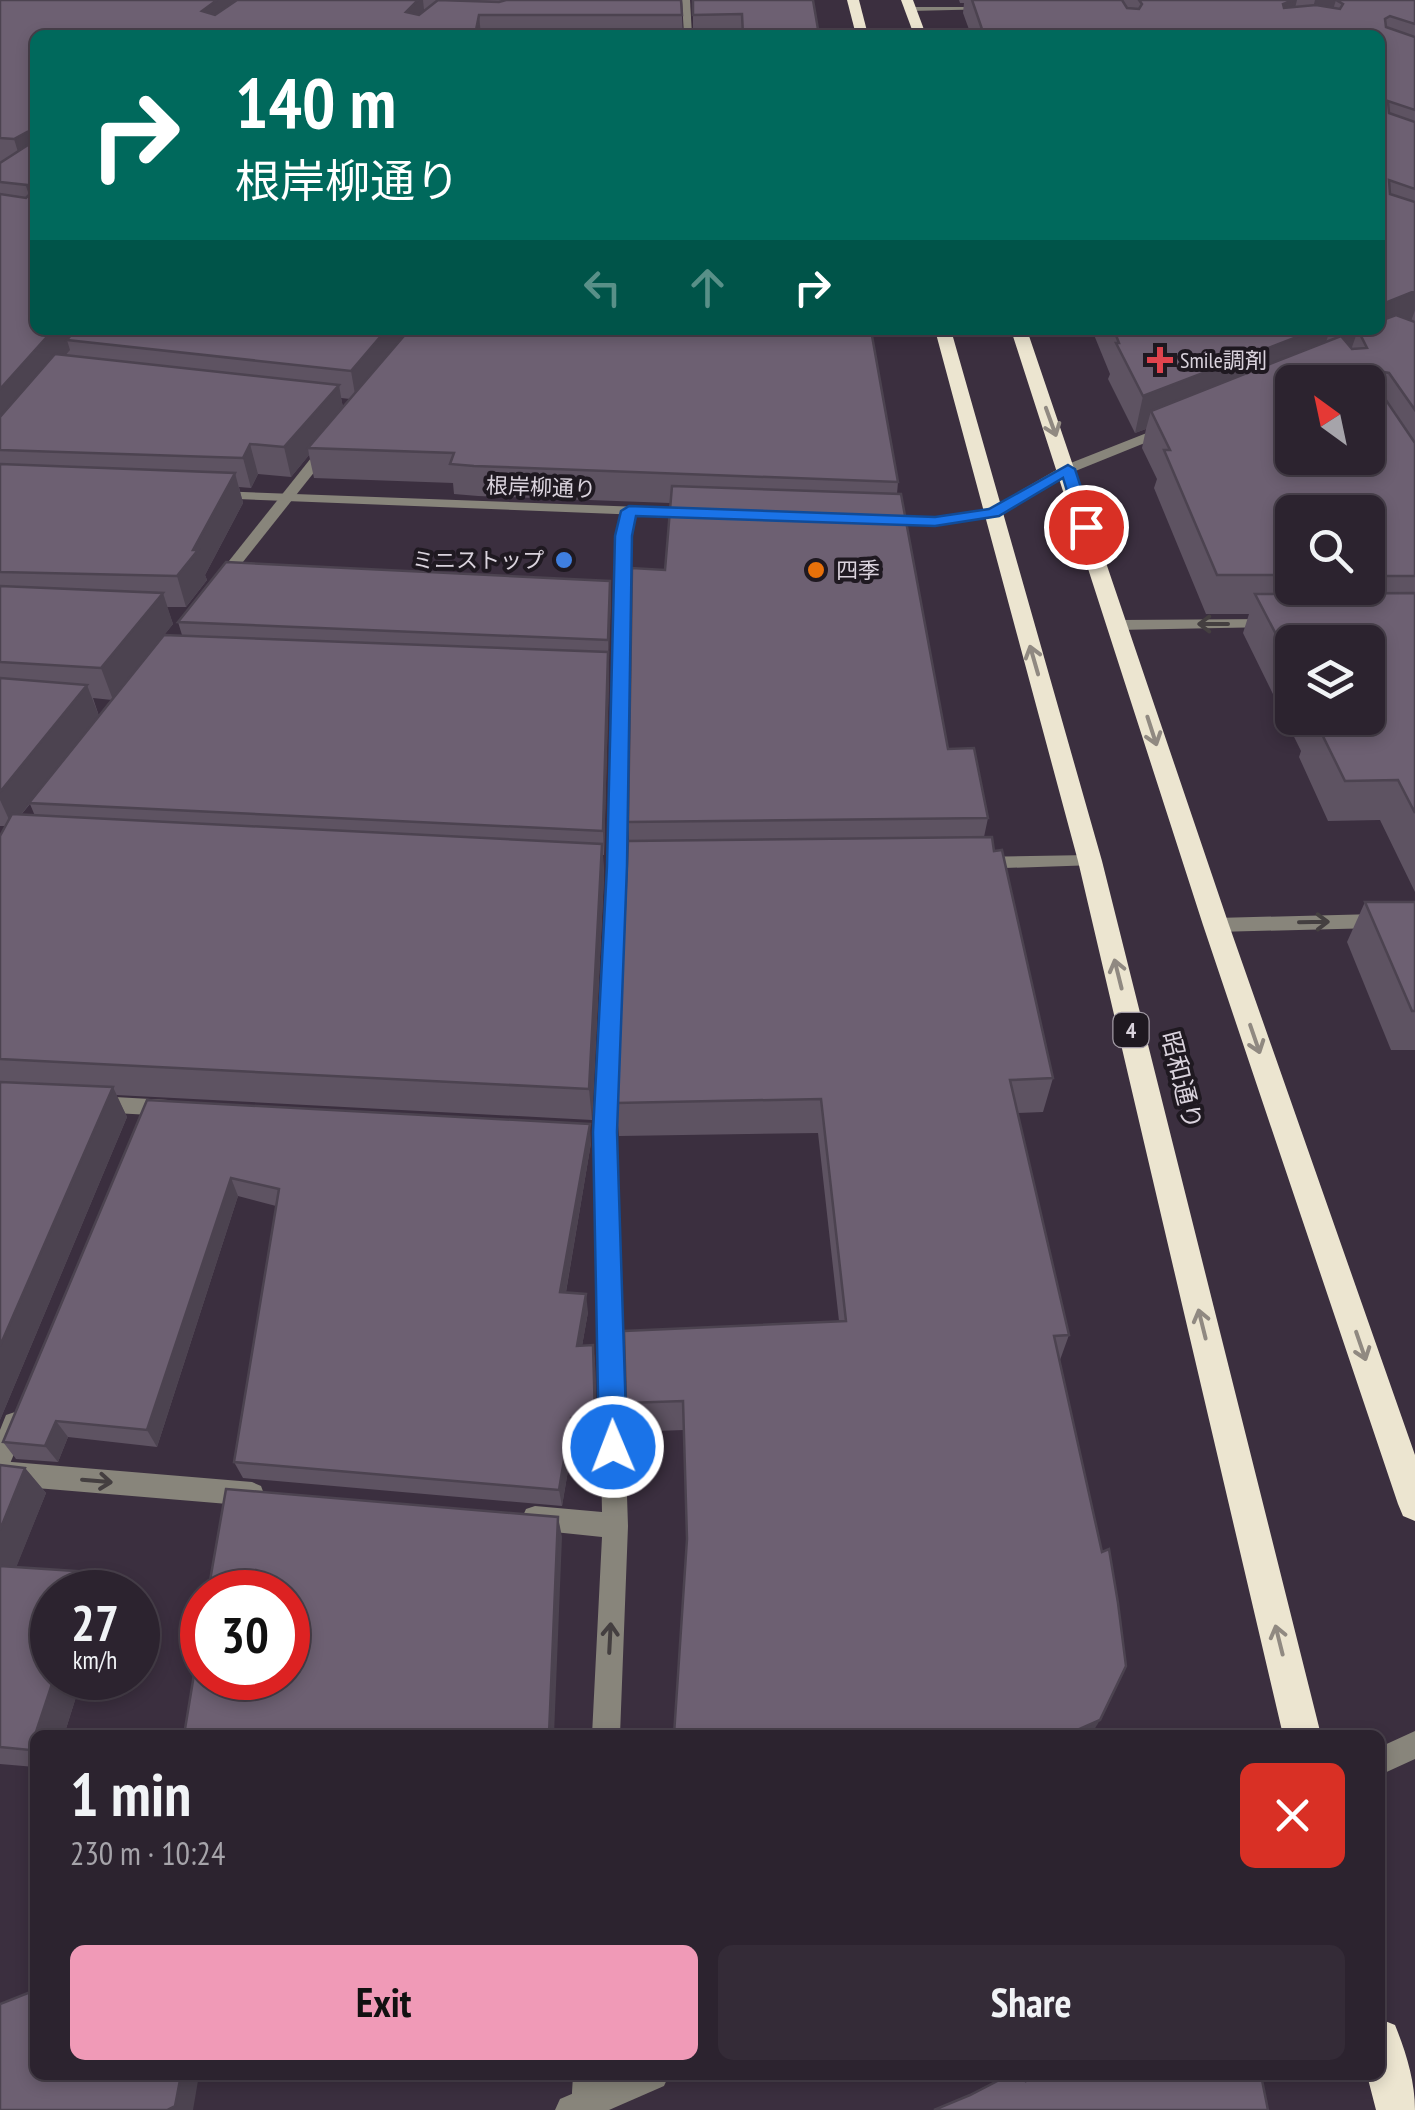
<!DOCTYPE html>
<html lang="en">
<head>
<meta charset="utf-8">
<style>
  body { margin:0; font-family:"PT Sans Narrow","Noto Sans JP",sans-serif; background:#342b37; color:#f1f3f6; height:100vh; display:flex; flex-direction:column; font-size:38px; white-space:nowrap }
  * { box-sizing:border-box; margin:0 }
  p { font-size:32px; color:#a6a4aa }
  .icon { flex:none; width:55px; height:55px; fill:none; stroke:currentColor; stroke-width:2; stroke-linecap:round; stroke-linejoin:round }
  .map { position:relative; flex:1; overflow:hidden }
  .sheet { position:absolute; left:30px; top:1730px; width:1355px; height:350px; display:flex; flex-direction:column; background:#2c232f; border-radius:15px; box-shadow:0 5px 15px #0003,0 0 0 2px #48404b }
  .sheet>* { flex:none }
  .guide { position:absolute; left:30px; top:30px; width:1355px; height:305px; border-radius:15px; box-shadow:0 5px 15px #0003,0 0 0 2px #48404b; background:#00695c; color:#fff; overflow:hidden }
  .needle { width:65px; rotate:327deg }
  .tools { position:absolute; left:1275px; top:365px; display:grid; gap:20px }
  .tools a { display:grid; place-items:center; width:110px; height:110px; border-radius:15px; background:#2c232f; box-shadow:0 5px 15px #0003,0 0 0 2px #48404b; font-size:50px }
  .speed { position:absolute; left:30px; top:1570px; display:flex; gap:20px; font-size:50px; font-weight:700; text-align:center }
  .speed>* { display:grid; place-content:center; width:130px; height:130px; border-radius:50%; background:#2c232f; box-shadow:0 5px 15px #0003,0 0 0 2px #48404b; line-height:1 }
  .speed small { font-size:25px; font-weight:400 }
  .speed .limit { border:15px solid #d22; background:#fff; color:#111 }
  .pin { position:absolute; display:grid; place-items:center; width:85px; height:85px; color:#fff; margin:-42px; border:5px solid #fff; border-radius:50%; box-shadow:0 2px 10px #0007 }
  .me { position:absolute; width:110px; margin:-55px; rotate:359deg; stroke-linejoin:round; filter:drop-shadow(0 0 8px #0008) }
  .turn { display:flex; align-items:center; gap:35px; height:210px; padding:0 40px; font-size:45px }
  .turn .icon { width:130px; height:130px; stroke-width:2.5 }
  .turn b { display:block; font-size:70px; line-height:85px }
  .lanes { display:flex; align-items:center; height:95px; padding:0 40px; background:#0003; justify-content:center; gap:50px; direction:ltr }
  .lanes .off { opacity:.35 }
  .round { display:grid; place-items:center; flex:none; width:105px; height:105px; border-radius:15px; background:#342b37 }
  .headline { display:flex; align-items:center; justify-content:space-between; height:170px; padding:0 40px }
  h1 { font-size:60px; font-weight:600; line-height:75px }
  .cta { display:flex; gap:20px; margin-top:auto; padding:20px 40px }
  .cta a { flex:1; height:115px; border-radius:15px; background:#f09ab7; color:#111; font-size:40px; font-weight:600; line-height:115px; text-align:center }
  .cta a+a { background:#342b37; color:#f1f3f6 }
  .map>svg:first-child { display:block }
</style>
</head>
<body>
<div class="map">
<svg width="1415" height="2110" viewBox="0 0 1415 2110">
  <rect width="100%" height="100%" fill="#3b2f3f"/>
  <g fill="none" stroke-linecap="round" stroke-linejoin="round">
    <g fill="#88857b" fill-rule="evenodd">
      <path d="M682 0H690L692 35H684Z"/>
      <path d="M907 7H990L994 9 910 11Z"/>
      <path d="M97 1096 168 1100 175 1102 178 1108 175 1114 168 1116 97 1112 90 1110 87 1104 90 1098Z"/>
      <path d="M15 1412 24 1415 27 1423 9 1466 0 1470V1430L6 1415Z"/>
    </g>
    <g fill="#88857b" fill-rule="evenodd">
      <path d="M323 443 335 446 223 587H213V581Z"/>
      <path d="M629 507 636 511 631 536 626 866 615 1132 628 1526 620 1735H592L602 1537 535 1530 526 1527 522 1518 526 1509 535 1506 602 1512 595 1132 608 866 617 536 622 511Z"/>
      <path d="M1273 619 1278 621V627L1117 630 1109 625 1117 620Z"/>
      <path d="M1090 855 1096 857 1099 861 1096 865 977 869 968 863 977 857Z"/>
      <path d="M1415 913V927L1216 932 1207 925 1216 918Z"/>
      <path d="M0 1461 252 1482 261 1486 264 1494 261 1502 252 1506 0 1485Z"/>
      <path d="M573 2075H605L603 2110H571Z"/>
    </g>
    <g fill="#88857b" fill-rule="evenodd">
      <path d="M1167 425 1173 429 1172 432 1073 472 998 516 935 525 882 524 875 520 882 516 935 517 989 509 1063 466Z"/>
      <path d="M217 491 693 509 700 513 693 517 212 498 210 495Z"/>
      <path d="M1415 1731V1759L1380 1775V1747Z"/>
      <path d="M616 2075H669L664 2086 609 2110H555L560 2099Z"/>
    </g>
    <g fill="#ece5d0" fill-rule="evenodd">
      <path d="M847 0H859L868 35H856Z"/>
      <path d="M901 0H913L926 35H914Z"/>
      <path d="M935 330H951L1102 861 1321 1735H1283L1078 861Z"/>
      <path d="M1011 330H1027L1229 925 1415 1455V1521L1403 1516 1398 1504 1203 925Z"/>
      <path d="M1380 2019 1395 2025C1406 2052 1415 2081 1415 2110H1376L1367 2075H1380Z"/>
    </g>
  </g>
  <g fill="#5e5362" fill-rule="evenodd">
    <path d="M0 0H681L683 35H35V330H871L898 482 897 494 948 749 988 818 984 837 1053 1078 1043 1112 1018 1113 1069 1335 1060 1360 1102 1552 1118 1603 687 1540 684 1430 629 1432 626 1403 839 1321 818 1133 619 1136 616 1103 629 841 628 822 665 570 670 503 478 496 454 494 453 483 314 478 309 455 291 477 258 474 251 488 239 487 243 503 205 575 207 580 186 607H167L173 624 164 635H182L178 622 610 581 611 601 608 660 609 677 604 855H603L604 876 592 1120 116 1095 127 1117 0 1420V836L6 826H0ZM341 398 350 399 343 407ZM93 698 112 700 99 716ZM30 804 35 816 21 815Z"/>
    <path d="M693 0 819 35H693Z"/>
    <path d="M959 0H1415V892L1380 820 1328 821 1299 757 1301 751 1243 633 1249 614H1206L1154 488 1157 479 1142 448 1146 429 1135 433 1108 379 1110 374 1092 330H1380V35H971L963 13 964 3H960ZM1292 512H1368V588H1292ZM1292 642 1368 718H1292Z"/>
    <path d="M1365 902H1415V1050H1391L1347 942Z"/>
    <path d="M147 1100 591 1143 566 1292 588 1312 582 1346 593 1345 595 1363 597 1434 574 1435 562 1506 243 1478 234 1462 276 1206 238 1196 157 1447 68 1437 58 1462 16 1459 3 1442Z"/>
    <path d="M0 1465 25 1468 46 1493 16 1567 82 1678 64 1735H35V1767L0 1764Z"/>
  </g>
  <g fill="#4c4350">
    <path d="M217 0H245L207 35 202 11Z"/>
    <path d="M418 0H423L425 19 406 12Z"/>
    <path d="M1294 0H1297L1290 28 1283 4Z"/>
    <path d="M1315 0H1390L1343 4 1336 0 1331 16 1309 23Z"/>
    <path d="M479 15 481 35H475Z"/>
    <path d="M27 132 35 156 22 165 14 139Z"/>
    <path d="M1415 291V310L1410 324 1380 330V305Z"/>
    <path d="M53 330H87L67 340 70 350 0 431V389Z"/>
    <path d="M386 330H415L356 400 351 371Z"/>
    <path d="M1315 330H1330L1320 360 1151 411 1146 429 1135 433 1143 396Z"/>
    <path d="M1344 330H1358L1352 347 1337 353Z"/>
    <path d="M339 385 344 414 308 448 309 455 291 477 284 447Z"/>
    <path d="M250 444 258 474 251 488 243 458Z"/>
    <path d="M235 473 243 503 205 575 207 580 186 607 177 576 193 550Z"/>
    <path d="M610 581 611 601 609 660 608 640Z"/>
    <path d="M163 593 173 624 113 700 101 668Z"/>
    <path d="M608 652 609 677 604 855 603 831Z"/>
    <path d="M87 685 99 716 12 826 0 800V792Z"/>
    <path d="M602 844 604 876 592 1120 589 1089Z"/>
    <path d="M113 1087 127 1117 0 1420V1346Z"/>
    <path d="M590 1124 591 1143 563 1309 560 1292Z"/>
    <path d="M231 1178 238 1196 157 1447 147 1430Z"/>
    <path d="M586 1294 588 1312 579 1363 577 1346Z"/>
    <path d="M593 1345 595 1363 597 1434 595 1417Z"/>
    <path d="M571 1418 574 1435 562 1506 559 1490Z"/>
    <path d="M56 1421 68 1437 58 1462 45 1446Z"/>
    <path d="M25 1468 46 1493 8 1588 0 1580V1530Z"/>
    <path d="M558 1517 562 1537 554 1735H549Z"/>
    <path d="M90 1572 107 1592H83Z"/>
    <path d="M54 1678H82L64 1735H35Z"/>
    <path d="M1100 1720 1091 1735H1066Z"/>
    <path d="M35 1735V1754L30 1750Z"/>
    <path d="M181 2075H199L193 2110H167Z"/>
  </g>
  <g fill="#6d6072" stroke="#4c4350" stroke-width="2.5" fill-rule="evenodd">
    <path d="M0 0H217L202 11 215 15 237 0H418L406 12 419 15 438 0 499 2 506 0H681L682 15H479L475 35H35V330H53L0 389V194L26 198 30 194 27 185 0 182V163L31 143 27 132 14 139 0 138Z"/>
    <path d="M693 0H813L819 35H743L742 14 693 15Z"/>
    <path d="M972 0H1122L1127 8 1139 9 1142 4 1139 0H1294L1283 4 1284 8 1316 5 1340 9 1343 4 1336 0H1415V24L1390 16 1385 19 1386 27 1415 37V110L1388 101 1389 113 1415 122V189L1389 180 1390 194 1415 202V291L1380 305V35H984Z"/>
    <path d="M1396 315 1415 322V410L1389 373 1378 371 1377 387 1415 443V576H1368V512H1292V575H1217L1164 450H1170L1151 411 1341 336 1352 349 1367 348 1358 330H1380V321ZM1292 382H1368V458H1292Z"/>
    <path d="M75 330H386L351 371 67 340Z"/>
    <path d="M409 330H871L898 482 474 466 450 464 454 453 308 448Z"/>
    <path d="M1114 330H1315L1143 396 1116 343H1119Z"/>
    <path d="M55 354 339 385 284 447 250 444 243 458 0 450V417Z"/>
    <path d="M0 464 235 473 193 550H198L177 576 0 572Z"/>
    <path d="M672 486 901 494 948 749 974 748 988 818 628 822 632 568 665 570Z"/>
    <path d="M226 562 610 581 608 640 178 622Z"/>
    <path d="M0 586 163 593 101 668 0 662Z"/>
    <path d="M1415 593V813L1398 780 1345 781 1314 718H1368V642H1292V665L1255 594Z"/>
    <path d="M164 635 608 652 603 831 29 803Z"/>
    <path d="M0 678 87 685 0 792Z"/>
    <path d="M12 814 602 844 589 1089 0 1059V836Z"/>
    <path d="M992 837 994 851 1002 850 1053 1078 1010 1080 1069 1335 1054 1336 1102 1552 1109 1549 1118 1603 1126 1666 1100 1720 1066 1735H674L687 1539 683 1401 626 1403 624 1331 846 1321 821 1099 616 1103 628 841Z"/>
    <path d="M1365 902H1415V1011H1412Z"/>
    <path d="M0 1082 113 1087 0 1346Z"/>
    <path d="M147 1100 590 1124 560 1292 586 1294 577 1346 593 1345 595 1417 571 1418 559 1490 234 1462 279 1189 231 1178 147 1430 56 1421 45 1446 3 1442Z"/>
    <path d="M0 1465 25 1468 0 1530Z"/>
    <path d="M226 1489 558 1517 549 1735H184L202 1626V1678H288V1592H208Z"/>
    <path d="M0 1566 90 1572 83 1592H52V1678H54L30 1750 0 1747Z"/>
    <path d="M35 1980V2075H181L175 2106 167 2110H0V2004L33 1991Z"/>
    <path d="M1009 2075H1025L1026 2081 1041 2075H1261L1268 2110H934L970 2095Z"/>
  </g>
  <defs><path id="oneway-shaft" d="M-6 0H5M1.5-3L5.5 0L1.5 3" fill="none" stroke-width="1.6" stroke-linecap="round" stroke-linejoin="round" transform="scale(2.5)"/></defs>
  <g stroke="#908981">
    <use href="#oneway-shaft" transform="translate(1051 422) rotate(70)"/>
    <use href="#oneway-shaft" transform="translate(1034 660) rotate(-106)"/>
    <use href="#oneway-shaft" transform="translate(1152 731) rotate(72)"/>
    <use href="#oneway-shaft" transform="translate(1118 974) rotate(-104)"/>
    <use href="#oneway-shaft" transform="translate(1255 1039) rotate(71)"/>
    <use href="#oneway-shaft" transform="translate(1202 1324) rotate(-104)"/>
    <use href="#oneway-shaft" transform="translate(1361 1346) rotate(71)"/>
    <use href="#oneway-shaft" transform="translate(1279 1640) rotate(-104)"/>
  </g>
  <g stroke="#443f40">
    <use href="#oneway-shaft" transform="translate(1213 624) rotate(180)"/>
    <use href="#oneway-shaft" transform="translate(1314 922) rotate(-1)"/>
    <use href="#oneway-shaft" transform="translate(97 1481) rotate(5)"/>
    <use href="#oneway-shaft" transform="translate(610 1638) rotate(-87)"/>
  </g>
  <path fill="#1a73e8" stroke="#114b97" stroke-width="2.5" d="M1068 465 1075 469 1094 527 1092 530 1078 527 1063 478 999 516 935 526 636 516 632 536 627 866 617 1132 627 1447 623 1456 613 1460 603 1456 599 1447 593 1132 607 866 615 536 621 511 629 506 935 517 989 509Z"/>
  <path fill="#e0444e" stroke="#1f1921" stroke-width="4" d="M1155 345h10v10h10v10h-10v10h-10v-10h-10v-10h10z"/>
  <circle fill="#3f7fe0" stroke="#1f1921" stroke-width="4" cx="564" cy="560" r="10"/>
  <circle fill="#e8710a" stroke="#1f1921" stroke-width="4" cx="816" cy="570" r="10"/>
  <g text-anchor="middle" stroke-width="8" stroke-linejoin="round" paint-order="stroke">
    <g font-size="22" fill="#dad3dd" stroke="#1f1921" text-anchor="start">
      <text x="1180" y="368">Smile調剤</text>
      <text x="544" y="568" text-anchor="end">ミニストップ</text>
      <text x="836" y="578">四季</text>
    </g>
    <g font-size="22" fill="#dad3dd" stroke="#1f1921">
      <text transform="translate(541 487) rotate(2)" y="8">根岸柳通り</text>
    </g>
    <rect fill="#1f1921" stroke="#a29ba5" stroke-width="2.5" x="1113.5" y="1013" width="35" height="34" rx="8"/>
    <g font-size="22" font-weight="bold" fill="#dad3dd">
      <text x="1131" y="1038">4</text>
    </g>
    <g font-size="25" fill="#dad3dd" stroke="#1f1921">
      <text transform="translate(1182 1080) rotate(76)" y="9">昭和通り</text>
    </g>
  </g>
</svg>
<div class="tools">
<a><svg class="needle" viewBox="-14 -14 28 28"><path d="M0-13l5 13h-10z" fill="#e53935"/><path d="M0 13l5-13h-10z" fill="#a6a4aa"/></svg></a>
<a><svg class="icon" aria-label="search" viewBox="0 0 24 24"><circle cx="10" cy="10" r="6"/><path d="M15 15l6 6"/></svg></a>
<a><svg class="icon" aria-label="layers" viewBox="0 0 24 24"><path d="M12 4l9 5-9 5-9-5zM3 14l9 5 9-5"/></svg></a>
</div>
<div class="speed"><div>27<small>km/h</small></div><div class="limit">30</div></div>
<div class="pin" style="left:1086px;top:527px;background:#d93025"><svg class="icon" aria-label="arrive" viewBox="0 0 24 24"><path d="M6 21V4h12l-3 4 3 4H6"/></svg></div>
<svg class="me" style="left:613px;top:1447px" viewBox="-20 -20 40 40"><circle r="17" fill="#1a73e8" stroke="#fff" stroke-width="3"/><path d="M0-11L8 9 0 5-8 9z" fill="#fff"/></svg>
<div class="guide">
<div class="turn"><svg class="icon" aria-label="right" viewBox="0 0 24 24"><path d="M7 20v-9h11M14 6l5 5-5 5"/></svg><div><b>140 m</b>根岸柳通り</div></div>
<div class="lanes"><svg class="icon off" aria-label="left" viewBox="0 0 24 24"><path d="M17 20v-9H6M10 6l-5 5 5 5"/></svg><svg class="icon off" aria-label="ahead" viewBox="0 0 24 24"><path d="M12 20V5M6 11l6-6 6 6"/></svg><svg class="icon" aria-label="right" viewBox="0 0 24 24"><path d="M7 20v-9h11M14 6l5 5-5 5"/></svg></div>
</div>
<section class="sheet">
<div class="headline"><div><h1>1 min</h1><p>230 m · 10:24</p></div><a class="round" style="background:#d93025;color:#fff"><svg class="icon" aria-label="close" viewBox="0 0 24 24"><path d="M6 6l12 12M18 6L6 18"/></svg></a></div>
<div class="cta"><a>Exit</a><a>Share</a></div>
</section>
</div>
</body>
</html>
